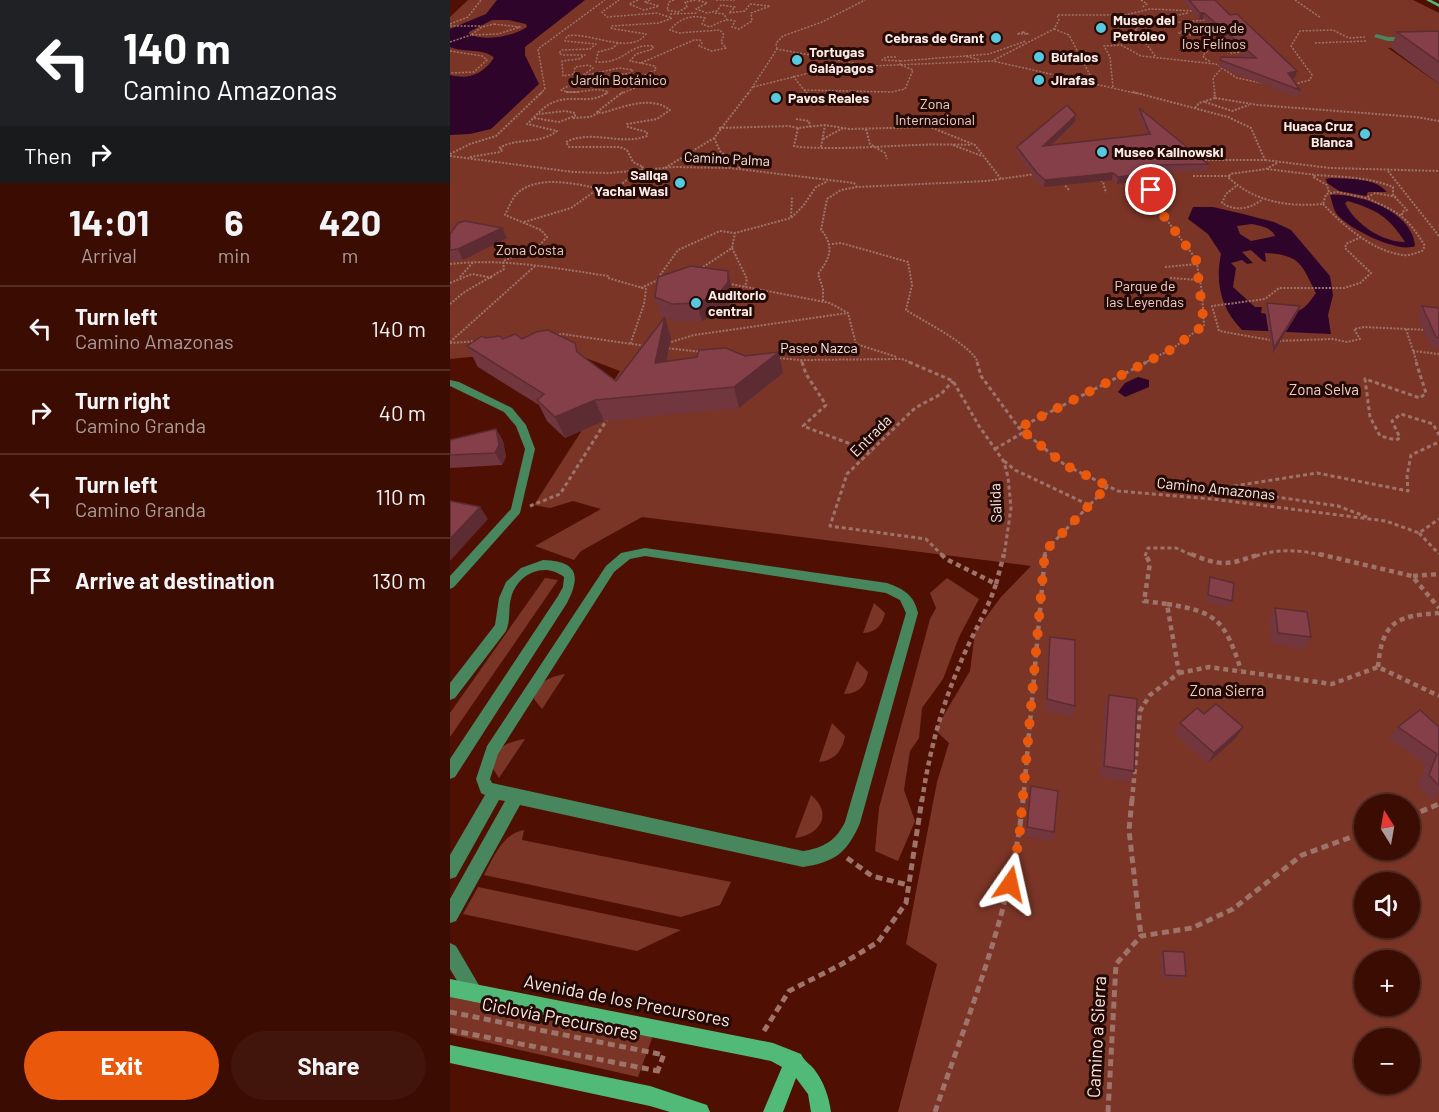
<!DOCTYPE html>
<html lang="en">
<head>
<meta charset="utf-8">
<style>
  body { margin:0; font-family:Barlow,sans-serif; background:#42150c; color:#f1f3f6; height:100vh; display:flex; flex-direction:column; font-size:22px; white-space:nowrap }
  * { box-sizing:border-box; margin:0 }
  p { font-size:20px; color:#ac9b99 }
  .icon { flex:none; width:33px; height:33px; fill:none; stroke:currentColor; stroke-width:2; stroke-linecap:round; stroke-linejoin:round }
  .map { position:relative; flex:1; overflow:hidden }
  .sheet { display:flex; flex-direction:column; background:#3b0c02; width:450px }
  .sheet>* { flex:none }
  .top-card { background:#202124; color:#fff; overflow:hidden }
  .needle { width:39px; rotate:349deg }
  .fabs { position:absolute; left:904px; top:794px; display:grid; gap:12px }
  .fabs a { display:grid; place-items:center; width:66px; height:66px; border-radius:50%; background:#3b0c02; box-shadow:0 2px 4px #0004,0 0 0 2px #542c24; font-size:30px }
  .pin { position:absolute; display:grid; place-items:center; width:51px; height:51px; color:#fff; margin:-26px; border:3px solid #fff; border-radius:50%; box-shadow:0 2px 6px #0007 }
  .me { position:absolute; width:66px; margin:-33px; rotate:11deg; stroke-linejoin:round; filter:drop-shadow(0 0 4px #0008) }
  .turn { display:flex; align-items:center; gap:21px; height:126px; padding:0 24px; font-size:27px }
  .turn .icon { width:78px; height:78px; stroke-width:2.5 }
  .turn b { display:block; font-size:42px; line-height:51px }
  .then { display:flex; align-items:center; height:57px; padding:0 24px; background:#0003; gap:12px; font-size:22px }
  .eta { display:flex; justify-content:space-evenly; align-items:center; height:102px; text-align:center }
  .eta b { font-size:36px; font-weight:700; line-height:42px }
  .action { display:flex; gap:12px; margin-top:auto; padding:12px 24px }
  .action a { flex:1; height:69px; border-radius:36px; background:#ea580c; color:#fff; font-size:24px; font-weight:700; line-height:69px; text-align:center }
  .action a+a { background:#42150c; color:#f1f3f6 }
  ul { padding:0; list-style:none }
  li { display:flex; align-items:center; gap:18px; height:84px; padding:0 24px; border-top:2px solid #542c24 }
  li div { flex:1 }
  li b { display:block; font-size:22px }
  li em { font-style:normal }
  main { display:flex; flex:1; min-height:0 }
  .map>svg:first-child { display:block }
</style>
</head>
<body>
<main>
<section class="sheet">
<div class="top-card">
<div class="turn"><svg class="icon" aria-label="left" viewBox="0 0 24 24"><path d="M17 20v-9H6M10 6l-5 5 5 5"/></svg><div><b>140 m</b>Camino Amazonas</div></div>
<div class="then">Then<svg class="icon" aria-label="right" viewBox="0 0 24 24"><path d="M7 20v-9h11M14 6l5 5-5 5"/></svg></div>
</div>
<div class="eta">
<div><b>14:01</b><p>Arrival</p></div>
<div><b>6</b><p>min</p></div>
<div><b>420</b><p>m</p></div>
</div>
<ul>
<li><svg class="icon" aria-label="left" viewBox="0 0 24 24"><path d="M17 20v-9H6M10 6l-5 5 5 5"/></svg><div><b>Turn left</b><p>Camino Amazonas</p></div><em>140 m</em></li>
<li><svg class="icon" aria-label="right" viewBox="0 0 24 24"><path d="M7 20v-9h11M14 6l5 5-5 5"/></svg><div><b>Turn right</b><p>Camino Granda</p></div><em>40 m</em></li>
<li><svg class="icon" aria-label="left" viewBox="0 0 24 24"><path d="M17 20v-9H6M10 6l-5 5 5 5"/></svg><div><b>Turn left</b><p>Camino Granda</p></div><em>110 m</em></li>
<li><svg class="icon" aria-label="arrive" viewBox="0 0 24 24"><path d="M6 21V4h12l-3 4 3 4H6"/></svg><div><b>Arrive at destination</b></div><em>130 m</em></li>
</ul>
<div class="action"><a>Exit</a><a>Share</a></div>
</section>
<div class="map">
<svg width="989" height="1112" viewBox="0 0 989 1112">
  <rect width="100%" height="100%" fill="#4f1003"/>
  <g fill="#7b3526" fill-rule="evenodd">
    <path d="M18 0H963L989 13V46L938 48 989 84V1112H448L487 964 456 944 487 782 499 743 485 730 520 671 525 632 551 597 581 566 192 517 131 551 124 560 85 546 151 509 123 501 100 508 84 505 170 371 109 348 0 359V17ZM915 804H960V849H915ZM915 882H960V927H915ZM915 960H960V1005H915ZM915 1038H960V1083H915Z"/>
    <path d="M95 578 108 580 0 737V713Z"/>
    <path d="M497 578 529 599 509 637 493 679 472 708 469 738 460 751 454 790 465 821 448 861 425 851 429 808 480 619 486 608 480 593Z"/>
    <path d="M424 603 435 613C432 626 426 632 413 633Z"/>
    <path d="M407 661 418 672C415 687 409 693 394 694Z"/>
    <path d="M115 674 92 709 84 699C87 682 99 677 115 674Z"/>
    <path d="M382 723 395 736C392 751 385 760 369 762Z"/>
    <path d="M75 739 49 778 42 767C45 748 56 742 75 739Z"/>
    <path d="M361 795C383 813 371 835 345 838Z"/>
    <path d="M74 830 72 840 281 882 270 905 231 917 34 875C44 857 52 834 74 830Z"/>
    <path d="M28 887 231 930 187 951 13 914Z"/>
    <path d="M0 994 205 1030 188 1077 0 1034Z"/>
  </g>
  <g fill="#2f042a" fill-rule="evenodd">
    <path d="M47 0H135L75 47V55L89 84 41 129 20 134 0 135V75C19 80 33 74 44 58 36 48 13 53 0 47V29L36 14ZM42 20H58L76 24 77 27C64 36 34 42 19 34V32Z"/>
    <path d="M881 178C898 179 925 177 937 192H918L916 196 889 191 877 183 876 179Z"/>
    <path d="M880 195C910 193 963 212 965 246 948 254 895 227 886 213 883 208 882 201 880 195ZM898 201C927 210 939 217 955 242 932 242 905 224 895 203Z"/>
    <path d="M743 207H763L793 214 824 222 841 230 880 276 883 295 878 315 881 334 792 330C771 309 765 283 771 254L758 234 738 219ZM802 224C810 226 821 227 825 236L801 241 790 234 787 226ZM801 250 813 261 816 262 815 253C851 255 851 264 866 293 858 304 853 312 839 313L838 317 811 313 812 307H805L783 287 786 268 781 263 792 260 797 264 803 263 792 252Z"/>
    <path d="M688 377 699 380V387L675 397 668 392 675 383Z"/>
  </g>
  <g fill="none" stroke-linecap="round" stroke-linejoin="round">
    <g stroke="#9d736a" stroke-width="1.5" stroke-dasharray="2 1.5" stroke-linecap="butt">
      <path d="M188 0 179 4 194 10 209 6 195 2 200 0"/>
      <path d="M224 0 219 2 217 10 228 12 237 7 235 2 247 0"/>
      <path d="M266 0H285"/>
      <path d="M691 0 697 4 691 8"/>
      <path d="M845 0 871 18"/>
      <path d="M265 13 274 14 277 20"/>
      <path d="M220 14 248 13"/>
      <path d="M675 15 706 57"/>
      <path d="M718 23 756 20"/>
      <path d="M0 24 18 17 31 0"/>
      <path d="M44 24 70 27 48 34 21 35 32 27Z"/>
      <path d="M701 24V21L738 13"/>
      <path d="M0 26H32"/>
      <path d="M686 28 702 24"/>
      <path d="M604 29 619 35 640 75 639 81"/>
      <path d="M767 30H734L729 33 739 35 764 33 771 39 767 40 769 42 753 43 754 45 773 44 770 47 781 53 793 52"/>
      <path d="M573 32 578 34H567Z"/>
      <path d="M0 42 21 35"/>
      <path d="M168 43 163 48 148 52 146 62C176 64 178 43 203 46"/>
      <path d="M865 43 916 41"/>
      <path d="M755 45 758 51 753 55 754 58 761 62"/>
      <path d="M327 49 326 43 333 36 372 22 415 0"/>
      <path d="M0 51 32 56 37 60 24 72 0 73"/>
      <path d="M516 56 539 54 576 41"/>
      <path d="M446 57H436L432 60 451 61"/>
      <path d="M544 60 604 29 609 20 607 15H675L700 9 746 11"/>
      <path d="M191 63 244 40H250L252 43 249 46 262 51 276 48 271 42 274 35 270 30 229 33 220 30C229 19 241 14 255 18L252 24 260 27C268 23 275 18 285 21L282 27 289 29 302 21 301 13 320 6 300 4 295 11 279 13 285 7 271 5 267 11 257 13 246 9 257 3 247 0"/>
      <path d="M450 65 451 61 515 56 530 60"/>
      <path d="M343 76 357 94"/>
      <path d="M841 85 860 80 862 75 841 46 850 31 883 30 899 38 915 37"/>
      <path d="M303 87 363 72 414 67"/>
      <path d="M663 87 660 57 654 46 671 45 691 56 766 64 787 78 822 85"/>
      <path d="M354 90 442 92 455 89 463 70 451 65"/>
      <path d="M90 94 95 89 88 49 155 0"/>
      <path d="M156 94 158 92C142 85 127 97 111 90 125 80 141 87 156 81L152 77 180 73 183 70 169 68 132 76 143 68 139 65 125 67 124 74 113 76 112 61 129 59 135 55H112L109 53 112 50 140 49 146 44 115 41 117 36C139 31 180 56 196 34L165 29 161 28 162 26 209 23 222 18 207 13 157 17 152 12 169 0"/>
      <path d="M170 94 195 84 194 81 187 78 206 70 205 66 180 61 186 54 203 49V46"/>
      <path d="M298 94 327 49 421 66 543 61 689 94"/>
      <path d="M765 94 763 78 772 68"/>
    </g>
    <g stroke="#9d736a" stroke-width="2" stroke-dasharray="2 1.5" stroke-linecap="butt">
      <path d="M116 92H129"/>
      <path d="M356 92 367 106"/>
      <path d="M683 92 778 117 801 128 815 160H748"/>
      <path d="M765 98 808 105 966 117 989 121"/>
      <path d="M755 102 782 111 799 105"/>
      <path d="M745 108 749 103 765 98 764 92"/>
      <path d="M84 118 109 122 125 116V113L115 111 89 114"/>
      <path d="M123 118 140 117 148 113"/>
      <path d="M346 119 359 121 360 127"/>
      <path d="M269 128 339 126 348 128 375 125 399 129 480 127 525 145 551 179"/>
      <path d="M348 128 344 146 350 147C408 151 463 142 521 145"/>
      <path d="M416 129 420 144 435 153 437 159"/>
      <path d="M264 138 270 151 290 168"/>
      <path d="M373 139 393 128"/>
      <path d="M503 145 532 156"/>
      <path d="M371 147 375 125"/>
      <path d="M0 154 20 144 46 136 92 92"/>
      <path d="M0 156 123 172 159 173 225 167 280 168 404 183 407 187 537 181 585 174"/>
      <path d="M20 157 50 152 53 150 49 148C68 137 89 145 107 131L77 124C86 116 95 104 107 101 125 95 141 105 158 92"/>
      <path d="M815 160 880 168 989 171"/>
      <path d="M827 163 816 169 780 174 779 178C805 202 838 207 873 204L876 194 887 192 916 198 925 193 947 197"/>
      <path d="M215 168 264 138 299 92"/>
      <path d="M817 169 866 175"/>
      <path d="M938 171 989 236"/>
      <path d="M743 176H780"/>
      <path d="M648 178 653 182 656 193"/>
      <path d="M685 179 701 190 713 215 746 259 752 292 754 325 722 349 694 363"/>
      <path d="M613 183 619 190"/>
      <path d="M786 186 776 194 772 203C786 212 800 209 813 199"/>
      <path d="M879 192 877 185 863 177 867 175C893 177 918 177 943 187V195L957 210 952 212V215"/>
      <path d="M873 204C894 226 922 251 953 255 959 256 966 253 972 251L975 246C956 215 949 213 917 198"/>
      <path d="M341 217 342 197"/>
      <path d="M74 222 121 208 148 189"/>
      <path d="M911 237 896 244 895 248 921 273 910 283 894 288H829L815 299 762 306 769 331 826 341 883 339 897 342 910 339 904 329 914 327 978 330"/>
      <path d="M382 244 391 243 458 262 462 285 456 310C473 321 522 345 528 363"/>
      <path d="M282 248 297 279 295 287"/>
      <path d="M0 264C54 258 105 268 158 276V278L196 289 194 304 180 345"/>
      <path d="M715 267 747 264"/>
      <path d="M250 269 282 248 285 233"/>
      <path d="M10 277 24 261"/>
      <path d="M208 278 228 250 270 231 285 233 341 218 353 206 366 187 378 181"/>
      <path d="M720 278 750 280"/>
      <path d="M0 283 22 274 43 278"/>
      <path d="M275 283 380 303 398 313 406 344 447 357"/>
      <path d="M191 288 212 278"/>
      <path d="M373 301V289L368 274C380 258 385 246 371 230L377 199 391 190 407 187"/>
      <path d="M0 304 13 293 54 269 53 261 88 247 97 237 91 230 55 215C59 207 62 197 70 191 94 173 136 187 163 191L193 167 183 162 177 150 170 147H119L116 142C143 129 169 146 197 136V132L178 127 177 124 207 119 220 110C201 95 173 107 152 113L147 112 173 92"/>
      <path d="M956 329 967 363"/>
      <path d="M102 335 113 334 196 346"/>
      <path d="M0 342 85 266"/>
      <path d="M0 343 29 341"/>
      <path d="M218 343 244 335 398 313"/>
      <path d="M215 348 253 352"/>
      <path d="M963 351 989 354"/>
      <path d="M326 358 351 360 452 359 462 363"/>
      <path d="M351 360 352 363"/>
    </g>
    <g stroke="#9d736a" stroke-width="3" stroke-dasharray="4 3" stroke-linecap="butt">
      <path d="M352 362 356 374 376 405 353 426 422 452"/>
      <path d="M459 362 503 381 529 426 554 462 558 477 561 508 554 556"/>
      <path d="M527 362 531 376 569 428 615 465 668 491 762 499 936 521 969 533 989 519"/>
      <path d="M966 362 976 393 970 398 915 379 920 417 930 436 946 440 950 438 942 421 951 414 983 424 989 435"/>
      <path d="M569 428 697 362"/>
      <path d="M545 449 574 432"/>
      <path d="M554 461 565 470 639 505"/>
      <path d="M80 506 110 494 158 418"/>
      <path d="M917 517 888 506 785 491 784 486 867 473 958 491 957 476 961 455 989 442"/>
      <path d="M969 533 989 554"/>
      <path d="M493 556 476 539 380 526 397 474 465 408 491 394 503 381"/>
      <path d="M595 556V551L658 486"/>
      <path d="M695 556 698 548H726L744 556"/>
      <path d="M806 556C829 548 852 550 875 556"/>
    </g>
    <g stroke="#9d736a" stroke-width="4.5" stroke-dasharray="5 4" stroke-linecap="butt">
      <path d="M741 554C772 567 779 565 810 554"/>
      <path d="M869 554 962 576 989 608"/>
      <path d="M963 576 989 574"/>
      <path d="M546 584 554 554"/>
      <path d="M717 604C768 612 775 621 791 670"/>
      <path d="M928 667C932 621 947 616 989 613"/>
      <path d="M729 673 759 667 882 684 928 667 989 696"/>
      <path d="M472 801C479 753 491 708 510 664 521 636 537 612 546 584L496 559 491 554"/>
      <path d="M573 801 595 554"/>
      <path d="M682 801 690 711 700 695 729 673 717 604 694 601 700 563 695 554"/>
    </g>
    <g stroke="#9d736a" stroke-width="5" stroke-dasharray="7 4.5" stroke-linecap="butt">
      <path d="M682 799 679 830 691 936"/>
      <path d="M960 816 989 804"/>
      <path d="M397 858 422 876 458 885"/>
      <path d="M0 1012 214 1055"/>
      <path d="M0 1030 208 1071"/>
      <path d="M314 1031 339 991 392 964 428 942 456 903 472 799"/>
      <path d="M207 1073 214 1054"/>
      <path d="M485 1112C520 1009 563 908 573 799"/>
      <path d="M658 1112 666 964 691 936 742 928 783 909 852 855 915 832"/>
    </g>
    <g fill="#48865d" fill-rule="evenodd">
      <path d="M926 34 938 37H989V41H938L924 37Z"/>
      <path d="M195 548 437 583C454 589 464 595 468 613L410 823C397 853 385 862 353 867L70 805 6 921 0 923V899L55 801 49 800 6 877 0 879V855L35 795 31 793 26 779 37 746 156 566 171 553ZM195 556 436 593 450 600 456 613 395 822C386 841 373 848 353 851L42 783 40 779 48 754 164 572 180 559Z"/>
      <path d="M93 560C126 561 132 574 117 603L5 777 0 779V759L108 596 113 587 114 577C94 561 67 574 61 598 58 609 61 620 56 631L5 698 0 700V683L45 625 49 598 56 582 71 568Z"/>
      <path d="M0 943 6 946 30 987 33 993 30 999 24 1002 18 999 0 969Z"/>
    </g>
    <path fill="#48865d" fill-rule="evenodd" d="M0 380 9 382 62 408 76 425 85 449 70 513 4 587 0 589V576L61 509 75 449 66 426 54 412 0 386Z"/>
    <g fill="#51ba79" fill-rule="evenodd">
      <path d="M976 0H981L989 4V7Z"/>
      <path d="M0 979 323 1043 351 1054C354 1061 360 1064 364 1069 374 1082 379 1097 381 1112H361L358 1094 346 1078 333 1112H313L332 1067 321 1061 0 997Z"/>
      <path d="M0 1045 200 1086 257 1105 260 1112H220L200 1106 0 1063Z"/>
    </g>
  </g>
  <g fill="#72363e">
    <path d="M733 0H739L845 78 842 79 850 90 848 98 769 67 771 57 796 58 753 19 749 20Z"/>
    <path d="M989 31V84L941 48 947 32Z"/>
    <path d="M689 108 758 164 756 171 698 172 697 180 667 184 662 180 594 187 586 180 567 154V147L625 122 601 146 696 135 688 114Z"/>
    <path d="M0 234 57 238 13 260 0 261Z"/>
    <path d="M282 289V300L273 312 252 321 227 322 210 315 205 297Z"/>
    <path d="M817 303 850 306 848 312 822 354 815 309Z"/>
    <path d="M972 306 989 308V348L981 347 967 316Z"/>
    <path d="M215 317 221 338 217 361 333 373 289 408 154 421 115 438 97 421 89 405 28 367 17 346 36 338 72 339 125 343 129 354 166 381Z"/>
    <path d="M46 429 53 441 56 457 52 465 0 468V440Z"/>
    <path d="M760 577 782 601 779 607 755 601 758 583Z"/>
    <path d="M825 608 861 637 854 649 822 644 819 620Z"/>
    <path d="M600 637 625 706 623 717 595 710 598 649Z"/>
    <path d="M659 695 684 771 679 782 650 777 655 706Z"/>
    <path d="M754 714 793 727 786 738 758 763 725 734 730 723Z"/>
    <path d="M948 727H989V794L982 801 968 786 976 764 938 738Z"/>
    <path d="M581 786 604 832 602 841 576 837 579 796Z"/>
    <path d="M713 951 736 976 733 980 712 978 710 955Z"/>
  </g>
  <g fill="#5d2c32">
    <path d="M750 13H754L753 19 749 20Z"/>
    <path d="M847 71 845 78 836 80 838 73Z"/>
    <path d="M626 115 625 122 593 153V146Z"/>
    <path d="M663 173 662 180 594 187 595 180Z"/>
    <path d="M698 173 697 180 667 184 668 177Z"/>
    <path d="M52 228 57 238 13 260 8 249Z"/>
    <path d="M278 271 282 289V300L273 312 252 321 247 303Z"/>
    <path d="M850 306 848 312 822 354 824 348Z"/>
    <path d="M215 317 221 338 212 383 205 363Z"/>
    <path d="M329 352 333 373 289 408 284 387Z"/>
    <path d="M145 400 154 421 115 438 105 417Z"/>
    <path d="M46 429 53 441 56 457 52 465 45 453Z"/>
    <path d="M30 507 38 519 0 561V539Z"/>
    <path d="M793 727 786 738 758 763 764 753Z"/>
  </g>
  <g fill="#853f48" stroke="#5d2c32" stroke-width="1.5">
    <path d="M739 0H765L780 15 787 14 847 71 838 73 850 90 770 60 771 57 806 58 754 13H750Z"/>
    <path d="M989 31V62L947 32Z"/>
    <path d="M617 105 626 115 593 146 700 134 689 108 758 164 699 165 698 173 668 177 663 173 595 180 587 173 567 147Z"/>
    <path d="M15 221 52 228 8 249 0 250V234L8 223Z"/>
    <path d="M241 266 278 271V282L269 294 247 303 222 304 205 297 208 277Z"/>
    <path d="M817 303 850 306 824 348Z"/>
    <path d="M972 306 989 308V338L986 337Z"/>
    <path d="M215 317 205 363 247 357 249 350 276 348 295 356 329 352 284 387 145 400 105 417 87 400 94 394 17 346 32 336 36 338 49 336 53 339 65 334 72 339 86 332 98 330 125 343 127 352 166 381Z"/>
    <path d="M46 429 49 445 45 453 0 455V440Z"/>
    <path d="M0 501 30 507 0 539Z"/>
    <path d="M760 577 784 583 782 601 758 595Z"/>
    <path d="M825 608 857 612 861 637 828 633Z"/>
    <path d="M600 637 625 640V706L597 699Z"/>
    <path d="M659 695 687 699 684 771 654 766Z"/>
    <path d="M766 704 793 727 764 753 730 723 747 708 754 714Z"/>
    <path d="M970 710 989 727V786L979 775 987 754 948 727Z"/>
    <path d="M581 786 608 791 604 832 577 827Z"/>
    <path d="M713 951 734 952 736 976 715 975Z"/>
  </g>
  <g fill="none" stroke-linecap="round" stroke-linejoin="round">
    <path stroke="#ea580c" stroke-width="10" stroke-dasharray="0 18" d="M560 884 569 840 595 551 658 486 615 465 569 428 722 349 754 325 746 259 713 215 701 190"/>
  </g>
  <g fill="#56c9e1" stroke="#240904" stroke-width="2">
    <circle cx="651" cy="28" r="6"/>
    <circle cx="546" cy="38" r="6"/>
    <circle cx="589" cy="57" r="6"/>
    <circle cx="347" cy="60" r="6"/>
    <circle cx="589" cy="80" r="6"/>
    <circle cx="326" cy="98" r="6"/>
    <circle cx="915" cy="134" r="6"/>
    <circle cx="652" cy="152" r="6"/>
    <circle cx="230" cy="183" r="6"/>
    <circle cx="246" cy="303" r="6"/>
  </g>
  <g text-anchor="middle" stroke-width="6" stroke-linejoin="round" paint-order="stroke">
    <g font-size="14" font-weight="bold" fill="#faeae6" stroke="#240904" text-anchor="start">
      <text x="663" y="25">Museo del<tspan x="663" dy="16">Petróleo</tspan></text>
      <text x="534" y="43" text-anchor="end">Cebras de Grant</text>
      <text x="359" y="57">Tortugas<tspan x="359" dy="16">Galápagos</tspan></text>
      <text x="601" y="62">Búfalos</text>
      <text x="601" y="85">Jirafas</text>
      <text x="338" y="103">Pavos Reales</text>
      <text x="903" y="131" text-anchor="end">Huaca Cruz<tspan x="903" dy="16">Blanca</tspan></text>
      <text x="664" y="157">Museo Kalinowski</text>
      <text x="218" y="180" text-anchor="end">Sallqa<tspan x="218" dy="16">Yachai Wasi</tspan></text>
      <text x="258" y="300">Auditorio<tspan x="258" dy="16">central</tspan></text>
    </g>
    <g font-size="14" fill="#efd1ca" stroke="#240904">
      <text x="764" y="33">Parque de<tspan x="764" dy="16">los Felinos</tspan></text>
      <text x="169" y="85">Jardín Botánico</text>
      <text x="485" y="109">Zona<tspan x="485" dy="16">Internacional</tspan></text>
      <text x="80" y="255">Zona Costa</text>
      <text x="695" y="291">Parque de<tspan x="695" dy="16">las Leyendas</tspan></text>
    </g>
    <g font-size="14" fill="#faeae6" stroke="#240904">
      <text transform="translate(277 159) rotate(3)" y="5">Camino Palma</text>
      <text x="369" y="353">Paseo Nazca</text>
    </g>
    <g font-size="15" fill="#efd1ca" stroke="#240904">
      <text x="874" y="395">Zona Selva</text>
      <text x="777" y="696">Zona Sierra</text>
    </g>
    <g font-size="15" fill="#faeae6" stroke="#240904">
      <text transform="translate(421 436) rotate(-45)" y="5">Entrada</text>
      <text transform="translate(766 489) rotate(6)" y="5">Camino Amazonas</text>
      <text transform="translate(546 503) rotate(-92)" y="5">Salida</text>
    </g>
    <g font-size="18" fill="#faeae6" stroke="#240904">
      <text transform="translate(177 1001) rotate(11)" y="6">Avenida de los Precursores</text>
      <text transform="translate(110 1019) rotate(11)" y="6">Ciclovía Precursores</text>
      <text transform="translate(647 1037) rotate(-87)" y="6">Camino a Sierra</text>
    </g>
  </g>
</svg>
<div class="fabs">
<a><svg class="needle" viewBox="-14 -14 28 28"><path d="M0-13l5 13h-10z" fill="#e53935"/><path d="M0 13l5-13h-10z" fill="#ac9b99"/></svg></a>
<a><svg class="icon" aria-label="sound" viewBox="0 0 24 24"><path d="M4 9h4l5-4v14l-5-4H4zM17 9q2 3 0 6"/></svg></a>
<a>+</a>
<a>−</a>
</div>
<div class="pin" style="left:701px;top:190px;background:#d93025"><svg class="icon" aria-label="arrive" viewBox="0 0 24 24"><path d="M6 21V4h12l-3 4 3 4H6"/></svg></div>
<svg class="me" style="left:560px;top:884px" viewBox="-20 -20 40 40"><path d="M0-17L14 15 0 8-14 15z" fill="#ea580c" stroke="#fff" stroke-width="4"/></svg>
</div>
</main>
</body>
</html>
